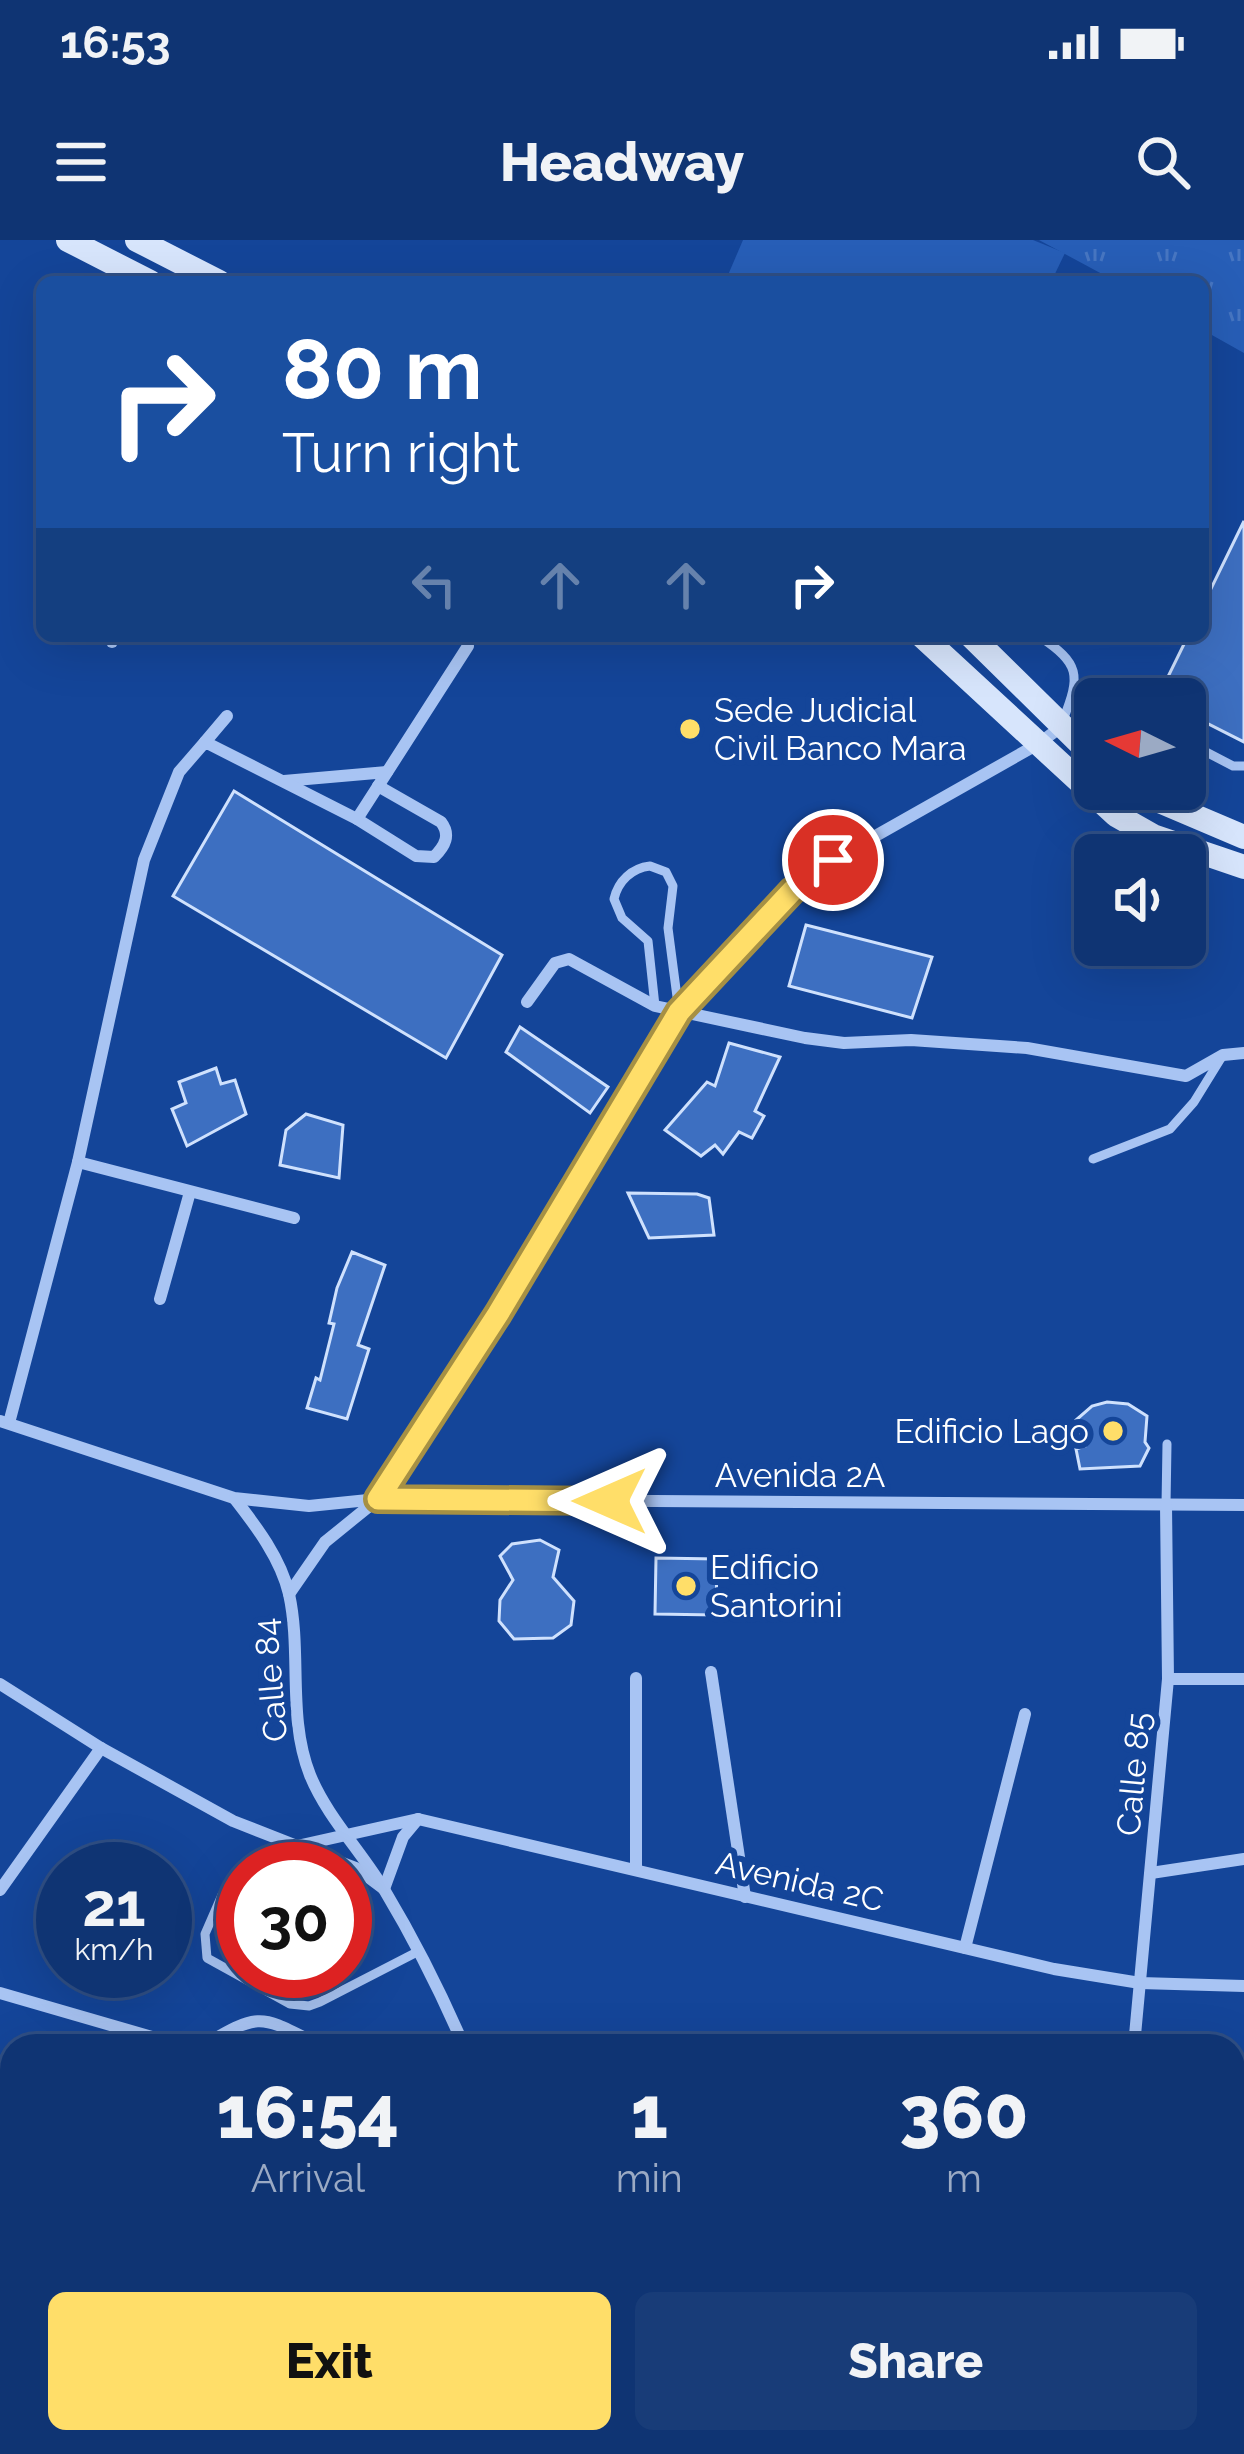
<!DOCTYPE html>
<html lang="en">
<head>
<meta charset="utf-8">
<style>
  body { margin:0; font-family:Raleway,sans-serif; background:#183c78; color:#f1f3f6; height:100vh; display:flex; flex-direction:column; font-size:45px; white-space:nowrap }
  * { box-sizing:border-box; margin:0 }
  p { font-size:39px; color:#9baac4 }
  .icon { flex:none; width:66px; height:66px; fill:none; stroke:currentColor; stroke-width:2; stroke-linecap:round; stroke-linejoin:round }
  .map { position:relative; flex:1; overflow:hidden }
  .panel { position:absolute; left:0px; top:1794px; width:1245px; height:420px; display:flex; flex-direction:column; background:#0f3473; border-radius:36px 36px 0 0; box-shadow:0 12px 48px #0002,0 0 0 3px #2f4f85 }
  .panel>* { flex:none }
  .guide { position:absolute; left:36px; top:36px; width:1173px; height:366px; border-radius:18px; box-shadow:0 12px 48px #0002,0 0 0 3px #2f4f85; background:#1a4fa0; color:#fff; overflow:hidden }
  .needle { width:78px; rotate:275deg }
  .tools { position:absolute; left:1074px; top:438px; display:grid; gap:24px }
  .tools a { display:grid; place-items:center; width:132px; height:132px; border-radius:18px; background:#0f3473; box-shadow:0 12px 48px #0002,0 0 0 3px #2f4f85; font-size:60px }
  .speed { position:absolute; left:36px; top:1602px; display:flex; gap:24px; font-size:60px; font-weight:700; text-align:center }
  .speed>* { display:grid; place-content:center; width:156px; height:156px; border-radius:50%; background:#0f3473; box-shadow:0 12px 48px #0002,0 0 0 3px #2f4f85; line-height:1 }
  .speed small { font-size:30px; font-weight:400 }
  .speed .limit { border:18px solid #d22; background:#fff; color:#111 }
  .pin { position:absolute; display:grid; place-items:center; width:102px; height:102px; color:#fff; margin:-51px; border:6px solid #fff; border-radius:50%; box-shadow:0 3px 12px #0007 }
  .me { position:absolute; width:132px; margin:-66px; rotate:270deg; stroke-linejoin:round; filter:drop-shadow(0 0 9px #0008) }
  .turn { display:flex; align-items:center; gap:42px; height:252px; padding:0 48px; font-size:54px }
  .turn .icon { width:156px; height:156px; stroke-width:2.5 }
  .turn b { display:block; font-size:84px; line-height:102px }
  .lanes { display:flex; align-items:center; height:114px; padding:0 48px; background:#0003; justify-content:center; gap:60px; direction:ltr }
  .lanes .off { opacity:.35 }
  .eta { display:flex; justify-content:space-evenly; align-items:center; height:204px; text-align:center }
  .eta b { font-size:72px; font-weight:800; line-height:84px }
  .action { display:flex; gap:24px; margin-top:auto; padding:24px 48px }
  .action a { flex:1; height:138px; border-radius:18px; background:#ffde69; color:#111; font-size:48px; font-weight:800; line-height:138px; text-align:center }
  .action a+a { background:#183c78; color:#f1f3f6 }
  .status { display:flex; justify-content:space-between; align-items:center; height:84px; padding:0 60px; background:#0f3473; direction:ltr }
  .status svg { height:33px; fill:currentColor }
  header { display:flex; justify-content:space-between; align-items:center; height:156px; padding:0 48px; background:#0f3473; font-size:54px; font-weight:800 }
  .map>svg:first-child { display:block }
</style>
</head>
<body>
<div class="status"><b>16:53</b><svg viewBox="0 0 49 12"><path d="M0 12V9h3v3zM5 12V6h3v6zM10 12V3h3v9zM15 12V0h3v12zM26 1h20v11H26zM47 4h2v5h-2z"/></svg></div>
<header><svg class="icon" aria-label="menu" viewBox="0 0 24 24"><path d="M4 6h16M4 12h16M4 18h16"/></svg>Headway<svg class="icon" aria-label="search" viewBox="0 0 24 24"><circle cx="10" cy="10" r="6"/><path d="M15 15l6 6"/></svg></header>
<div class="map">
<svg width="1244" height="2214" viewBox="0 0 1244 2214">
  <defs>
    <pattern id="park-tufts" width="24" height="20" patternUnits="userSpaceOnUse" patternTransform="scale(3)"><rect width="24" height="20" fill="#275eb7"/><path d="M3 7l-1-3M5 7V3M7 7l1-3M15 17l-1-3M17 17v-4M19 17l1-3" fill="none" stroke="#4776c2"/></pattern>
  </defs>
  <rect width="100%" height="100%" fill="#144599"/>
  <path fill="url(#park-tufts)" d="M1039 0H1244V113L1203 90V42H1117Z"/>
  <path fill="#275eb7" d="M743 0H1033L1065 13 1051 42H725Z"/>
  <g fill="#3d6fc1" stroke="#cfe1fd" stroke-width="3">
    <path d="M1244 281V502L1185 472V459H1157L1188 396H1203V365Z"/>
    <path d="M234 551 502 715 446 818 173 656Z"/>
    <path d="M806 685 932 717 912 778 789 746Z"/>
    <path d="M520 787 608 847 590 873 506 812Z"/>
    <path d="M729 803 780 817 755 871 764 876 752 898 739 892 723 914 715 905 701 916 665 890 707 842 715 846Z"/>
    <path d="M216 828 221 844 235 840 246 874 187 906 172 869 186 863 179 842Z"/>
    <path d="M306 874 343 885 339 938 280 925 286 890Z"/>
    <path d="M628 953 697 954 709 958 714 995 649 998Z"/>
    <path d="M352 1012 385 1025 358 1105 369 1109 347 1179 307 1168 316 1138 320 1140 334 1084 329 1083 337 1048Z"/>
    <path d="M1107 1162 1128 1164 1147 1176 1145 1202 1149 1208 1140 1226 1080 1229 1076 1209 1085 1206 1076 1180 1092 1166Z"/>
    <path d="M540 1300 559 1310 553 1337 574 1361 571 1385 553 1398 514 1399 499 1381 500 1360 513 1340 500 1316 512 1304Z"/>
    <path d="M656 1318 717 1319 716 1375 655 1374Z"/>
  </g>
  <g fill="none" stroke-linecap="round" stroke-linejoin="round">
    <g stroke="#a8c4f3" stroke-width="9">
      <path d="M1039 396C1080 424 1081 434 1063 480"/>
      <path d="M1077 445 1104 459"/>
      <path d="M1185 501 1233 526H1244"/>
      <path d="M655 766 648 701 622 678 614 659C618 641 632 628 650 626L666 632 673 646 668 688 679 772"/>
      <path d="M1093 919 1170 889 1194 862 1223 815"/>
      <path d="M1166 1265 1167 1204"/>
      <path d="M222 1655 205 1694 207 1718 290 1764 309 1766 320 1762 419 1711"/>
    </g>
    <g stroke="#a8c4f3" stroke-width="12">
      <path d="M112 396V402"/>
      <path d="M205 502 227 476"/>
      <path d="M284 541 387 532"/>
      <path d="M357 579 468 406"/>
      <path d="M527 762 555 723 569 719 655 766 805 798 844 803 911 800 1027 808 1186 836 1223 815 1244 813"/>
      <path d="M78 922 294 978"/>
      <path d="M160 1059 190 952"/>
      <path d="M0 1181 234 1258 309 1266 378 1259 1244 1265"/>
      <path d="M9 1183 78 922 144 620 179 532 205 502 357 579 416 616 434 617C445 606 451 595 441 582L378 546"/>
      <path d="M235 1259C256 1286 281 1319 289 1354 302 1413 287 1477 310 1535 327 1577 362 1612 385 1651 415 1701 441 1753 464 1806"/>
      <path d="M289 1354 325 1302 378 1259 498 1074 679 772 792 651 833 620 1038 504 1061 487"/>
      <path d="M711 1432 745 1657"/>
      <path d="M1168 1439H1244"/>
      <path d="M0 1444 101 1508 233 1581 297 1606 418 1579 1054 1729 1140 1743 1244 1746"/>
      <path d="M298 1606 356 1628 384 1649 403 1597 418 1579"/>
      <path d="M636 1628V1438"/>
      <path d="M1151 1633 1244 1619"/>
      <path d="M0 1650 101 1508"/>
      <path d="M965 1708 1025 1474"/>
      <path d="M0 1753 183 1806"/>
      <path d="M203 1806C262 1770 261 1776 321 1806"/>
      <path d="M1134 1806 1168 1439 1166 1265"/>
      <path d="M0 2008 12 2002"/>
      <path d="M1233 2058 1244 2060"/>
      <path d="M0 2147 12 2150"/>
      <path d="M233 2202 286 2214"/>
      <path d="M616 2202 619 2214"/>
      <path d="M848 2202 866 2214"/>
      <path d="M56 2214 58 2202"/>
      <path d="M315 2214 321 2202"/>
      <path d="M1013 2214 1017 2202"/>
      <path d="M1106 2214V2202"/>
    </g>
    <g stroke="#d7e5fc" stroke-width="24">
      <path d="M68 0 150 42"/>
      <path d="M137 0 219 42"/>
      <path d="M922 396 1116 575 1153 596 1244 627"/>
      <path d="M971 396 1095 518"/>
      <path d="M1131 549 1244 597"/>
    </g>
  </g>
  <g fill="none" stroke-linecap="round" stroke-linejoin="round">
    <g stroke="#a69044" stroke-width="30">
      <path id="route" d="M610 1261 378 1259 498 1074 679 772 792 651 833 620"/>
    </g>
    <use href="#route" stroke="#ffde69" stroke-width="21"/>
  </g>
  <g fill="#ffde69" stroke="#144599" stroke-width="4.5">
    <circle cx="690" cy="489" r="12"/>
    <circle cx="1113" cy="1191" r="12"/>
    <circle cx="686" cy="1346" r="12"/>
  </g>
  <g text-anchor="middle" stroke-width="12" stroke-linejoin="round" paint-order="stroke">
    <g font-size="33" fill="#fff" stroke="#144599" text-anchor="start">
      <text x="714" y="482">Sede Judicial<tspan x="714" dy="38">Civil Banco Mara</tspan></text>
      <text x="1089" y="1203" text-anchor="end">Edificio Lago</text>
      <text x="710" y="1339">Edificio<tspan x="710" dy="38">Santorini</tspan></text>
    </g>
    <g font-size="33" fill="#fff" stroke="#144599">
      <text x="800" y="1247">Avenida 2A</text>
      <text transform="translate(270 1440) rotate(-95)" y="12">Calle 84</text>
      <text transform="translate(1133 1534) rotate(-85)" y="12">Calle 85</text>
      <text transform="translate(800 1641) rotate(13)" y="12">Avenida 2C</text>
    </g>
  </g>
</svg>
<div class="tools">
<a><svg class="needle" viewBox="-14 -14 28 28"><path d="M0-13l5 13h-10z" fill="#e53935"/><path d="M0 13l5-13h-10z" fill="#9baac4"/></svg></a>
<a><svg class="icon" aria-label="sound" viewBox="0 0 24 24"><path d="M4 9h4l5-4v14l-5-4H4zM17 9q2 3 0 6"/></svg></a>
</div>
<div class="speed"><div>21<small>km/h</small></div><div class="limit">30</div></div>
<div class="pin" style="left:833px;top:620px;background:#d93025"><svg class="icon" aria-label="arrive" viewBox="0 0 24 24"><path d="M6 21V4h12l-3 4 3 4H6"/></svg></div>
<svg class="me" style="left:610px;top:1261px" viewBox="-20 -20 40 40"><path d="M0-17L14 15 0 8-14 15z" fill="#ffde69" stroke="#fff" stroke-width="4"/></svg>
<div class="guide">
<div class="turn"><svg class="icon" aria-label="right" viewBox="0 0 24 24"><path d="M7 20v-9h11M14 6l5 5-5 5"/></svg><div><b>80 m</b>Turn right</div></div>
<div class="lanes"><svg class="icon off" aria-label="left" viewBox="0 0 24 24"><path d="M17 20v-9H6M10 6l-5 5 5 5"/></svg><svg class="icon off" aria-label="ahead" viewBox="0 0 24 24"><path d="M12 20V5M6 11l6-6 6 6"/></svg><svg class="icon off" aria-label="ahead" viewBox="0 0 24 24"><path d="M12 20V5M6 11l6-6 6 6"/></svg><svg class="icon" aria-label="right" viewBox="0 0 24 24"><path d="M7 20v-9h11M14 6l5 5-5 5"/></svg></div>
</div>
<section class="panel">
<div class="eta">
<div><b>16:54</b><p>Arrival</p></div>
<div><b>1</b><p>min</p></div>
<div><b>360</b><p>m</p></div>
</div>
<div class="action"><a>Exit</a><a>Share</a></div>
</section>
</div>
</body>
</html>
